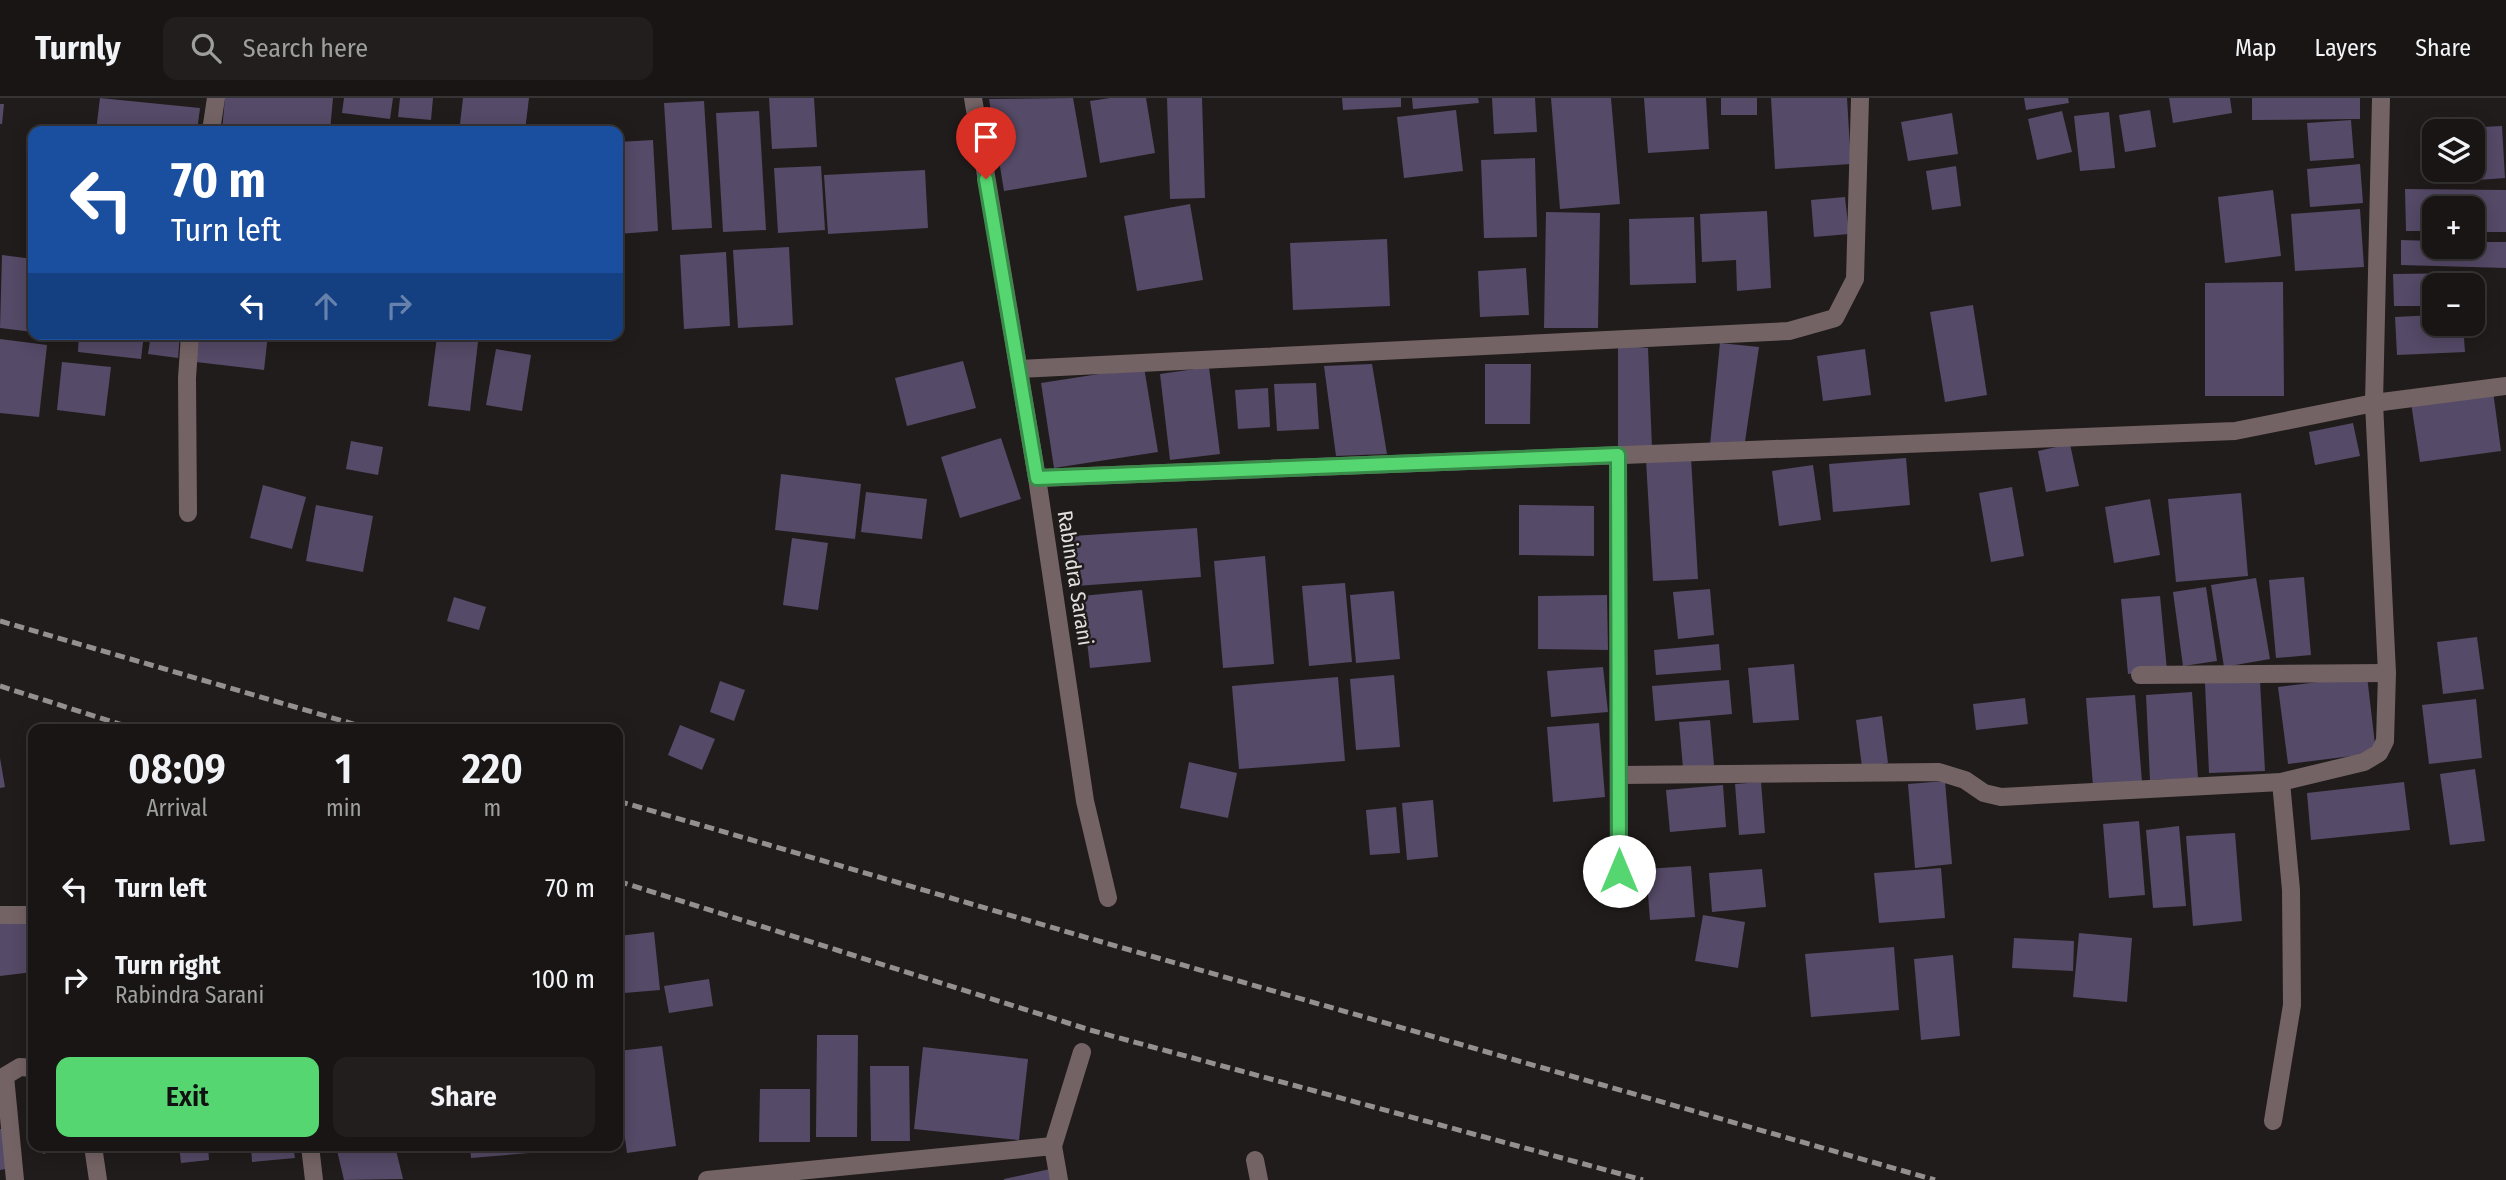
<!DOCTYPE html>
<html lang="en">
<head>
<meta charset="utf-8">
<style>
  body { margin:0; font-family:"Fira Sans Condensed",sans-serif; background:#211e1d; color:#f1f3f6; height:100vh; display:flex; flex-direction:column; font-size:26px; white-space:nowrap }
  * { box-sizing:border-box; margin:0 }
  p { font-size:23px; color:#9f9fa0 }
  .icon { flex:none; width:38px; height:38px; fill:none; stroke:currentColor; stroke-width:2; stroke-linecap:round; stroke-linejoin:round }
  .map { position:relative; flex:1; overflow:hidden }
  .details { position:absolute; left:28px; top:626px; width:595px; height:427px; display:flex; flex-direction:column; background:#181514; border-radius:14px; box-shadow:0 4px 18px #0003,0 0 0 2px #363434 }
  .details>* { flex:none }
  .guide { position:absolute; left:28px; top:28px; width:595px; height:214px; border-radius:14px; box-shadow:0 4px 18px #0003,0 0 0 2px #363434; background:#1a4fa0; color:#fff; overflow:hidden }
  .tools { position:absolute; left:2422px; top:21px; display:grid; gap:14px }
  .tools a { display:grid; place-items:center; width:63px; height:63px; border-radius:14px; background:#181514; box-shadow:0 4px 18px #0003,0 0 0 2px #363434; font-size:35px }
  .pin { position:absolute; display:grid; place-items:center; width:60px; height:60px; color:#fff; margin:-72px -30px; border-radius:50% 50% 50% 0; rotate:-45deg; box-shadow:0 0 7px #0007 }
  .pin .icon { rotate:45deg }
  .me { position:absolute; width:77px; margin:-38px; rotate:0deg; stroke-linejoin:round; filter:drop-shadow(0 0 5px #0008) }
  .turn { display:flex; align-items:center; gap:24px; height:147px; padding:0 28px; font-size:32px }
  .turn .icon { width:91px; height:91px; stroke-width:2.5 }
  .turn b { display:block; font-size:49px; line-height:60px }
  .lanes { display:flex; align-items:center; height:66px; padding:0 28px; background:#0003; justify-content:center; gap:35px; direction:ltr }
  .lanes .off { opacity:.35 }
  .eta { display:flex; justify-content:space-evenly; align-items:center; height:119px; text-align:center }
  .eta b { font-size:42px; font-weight:600; line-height:49px }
  .action { display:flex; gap:14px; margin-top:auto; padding:14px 28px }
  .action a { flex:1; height:80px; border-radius:14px; background:#56d671; color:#111; font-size:28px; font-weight:600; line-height:80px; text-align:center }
  .action a+a { background:#211e1d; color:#f1f3f6 }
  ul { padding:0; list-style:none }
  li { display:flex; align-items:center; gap:21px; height:91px; padding:0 28px }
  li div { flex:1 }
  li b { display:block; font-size:26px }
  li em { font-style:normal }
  header { display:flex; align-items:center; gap:42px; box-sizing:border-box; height:98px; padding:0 35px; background:#181514; border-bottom:2px solid #363434 }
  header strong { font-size:33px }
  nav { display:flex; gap:38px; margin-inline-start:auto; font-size:24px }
  .search { width:490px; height:63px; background:#211e1d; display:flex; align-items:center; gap:18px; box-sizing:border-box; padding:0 24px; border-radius:14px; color:#9f9fa0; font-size:26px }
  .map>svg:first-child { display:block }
</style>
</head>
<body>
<header>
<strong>Turnly</strong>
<div class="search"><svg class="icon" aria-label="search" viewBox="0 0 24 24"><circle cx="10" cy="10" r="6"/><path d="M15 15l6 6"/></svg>Search here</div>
<nav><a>Map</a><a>Layers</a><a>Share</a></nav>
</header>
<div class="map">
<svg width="2506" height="1082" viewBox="0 0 2506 1082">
  <rect width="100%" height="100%" fill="#201c1b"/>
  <g fill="#554a67">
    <path d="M100 0 200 10 197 33H96Z"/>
    <path d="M225 0H333L330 33H222Z"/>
    <path d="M344 0H393L390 21 342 15Z"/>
    <path d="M400 0H433L431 22 398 19Z"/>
    <path d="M463 0H529L525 33 460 26Z"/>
    <path d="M769 0H814L817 49 772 51Z"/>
    <path d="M1073 0 1087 79 1004 93 989 1Z"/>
    <path d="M1110 0H1146L1155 55 1100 65 1090 3Z"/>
    <path d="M1167 0H1202L1205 100 1170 101Z"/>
    <path d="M1342 0H1401V9L1343 12Z"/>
    <path d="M1412 0H1478L1479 5 1413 11Z"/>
    <path d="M1492 0H1535L1537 34 1494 36Z"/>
    <path d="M1551 0H1611L1620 106 1560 111Z"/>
    <path d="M1644 0H1706L1709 51 1648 55Z"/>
    <rect x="1721" y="0" width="36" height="17"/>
    <path d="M1771 0H1847L1851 66 1775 71Z"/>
    <path d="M2024 0H2068L2069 5 2026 12Z"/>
    <path d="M2169 0H2230L2232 15 2173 25Z"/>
    <path d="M2252 0H2360V21L2252 22Z"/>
    <path d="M704 3 712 130 672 132 664 5Z"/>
    <path d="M0 6H4L2 26H0Z"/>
    <path d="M1456 12 1463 73 1404 80 1397 19Z"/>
    <path d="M2150 12 2156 49 2125 54 2119 17Z"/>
    <path d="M759 13 766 132 723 134 716 15Z"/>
    <path d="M2062 13 2072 54 2037 62 2028 21Z"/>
    <path d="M2109 14 2115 70 2080 73 2074 18Z"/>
    <path d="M1952 15 1958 56 1908 63 1901 24Z"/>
    <path d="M2351 22 2354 60 2310 63 2307 25Z"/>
    <path d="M345 26 378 29 377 33H345Z"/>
    <path d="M2502 28 2505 80 2464 83V72H2473V33H2462L2461 30Z"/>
    <path d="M653 42 658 133 618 136V44Z"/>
    <path d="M1535 60 1537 139 1484 140 1481 62Z"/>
    <path d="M2360 66 2363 105 2310 109 2307 71Z"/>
    <path d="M821 68 825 132 778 135 774 70Z"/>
    <path d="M1956 68 1961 108 1932 112 1926 73Z"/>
    <path d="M925 72 928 130 828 136 824 77Z"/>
    <path d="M2405 91 2506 92V134H2473V110H2434V133H2406Z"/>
    <path d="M2273 92 2281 158 2225 165 2218 99Z"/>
    <path d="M1845 99 1849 136 1814 139 1811 102Z"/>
    <path d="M1190 106 1203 182 1137 193 1124 118Z"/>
    <path d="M2360 111 2364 169 2295 173 2291 116Z"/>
    <path d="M1767 113 1771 190 1737 193 1736 162 1702 164 1700 116Z"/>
    <path d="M1546 114 1600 115 1598 230H1544Z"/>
    <path d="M1694 119 1696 185 1630 187 1629 121Z"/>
    <path d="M1387 141 1390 208 1293 212 1290 145Z"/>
    <path d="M2401 142 2434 143V149H2473V144H2506V170L2401 167Z"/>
    <path d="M789 149 793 227 738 230 733 152Z"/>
    <path d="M726 154 730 228 684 231 680 157Z"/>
    <path d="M2 157 33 161V234L0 230Z"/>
    <path d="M1526 170 1529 217 1480 219 1478 173Z"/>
    <path d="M2465 175V187H2434V208H2394L2393 176Z"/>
    <path d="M2283 184 2284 298H2205V185Z"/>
    <path d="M1973 207 1987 297 1945 304 1930 214Z"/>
    <path d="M2434 217V226H2463L2465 254 2397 257 2395 219Z"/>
    <path d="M79 236H144L141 261 78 254Z"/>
    <path d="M151 236H180L178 260 148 256Z"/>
    <path d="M199 236H268L264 272 196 264Z"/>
    <path d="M437 239 478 244 470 313 428 308Z"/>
    <path d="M0 241 47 247 39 319 0 315Z"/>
    <path d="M1720 245 1759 249 1744 350 1710 347Z"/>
    <path d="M1618 247 1648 250 1652 350 1618 349Z"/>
    <path d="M496 251 531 257 522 313 486 307Z"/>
    <path d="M1865 251 1871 297 1823 303 1817 258Z"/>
    <path d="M963 263 976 310 907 328 895 280Z"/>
    <path d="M62 264 111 269 105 318 57 312Z"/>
    <path d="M1372 266 1387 356 1336 358 1324 268Z"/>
    <path d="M1485 266H1531L1530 326H1485Z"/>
    <path d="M1144 269 1158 354 1054 370 1041 285Z"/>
    <path d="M1209 269 1220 356 1170 362 1160 276Z"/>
    <path d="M1316 285 1319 331 1277 333 1274 286Z"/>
    <path d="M1268 290 1270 329 1238 331 1235 292Z"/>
    <path d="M2493 293 2501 353 2420 364 2411 305Z"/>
    <path d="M2353 325 2360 358 2315 367 2309 334Z"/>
    <path d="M1001 340 1021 401 960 420 941 359Z"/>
    <path d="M351 343 383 349 378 377 346 371Z"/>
    <path d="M2070 346 2079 388 2046 394 2038 353Z"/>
    <path d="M1691 359 1698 481 1653 483 1646 362Z"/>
    <path d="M1906 360 1910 407 1833 414 1829 366Z"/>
    <path d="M1813 367 1821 422 1779 428 1772 373Z"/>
    <path d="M781 376 861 386 855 441 775 432Z"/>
    <path d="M263 387 306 399 292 451 250 440Z"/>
    <path d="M2012 389 2024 458 1991 464 1979 395Z"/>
    <path d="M866 394 927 401 922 441 861 434Z"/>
    <path d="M2241 395 2248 478 2176 484 2168 401Z"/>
    <path d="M2150 401 2160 457 2114 465 2105 409Z"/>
    <path d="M316 407 373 418 363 474 306 463Z"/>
    <path d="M1519 407 1594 408V458L1519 457Z"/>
    <path d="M1197 430 1201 479 1076 488 1072 438Z"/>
    <path d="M792 440 828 445 818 512 783 507Z"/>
    <path d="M1265 458 1274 566 1223 570 1214 463Z"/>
    <path d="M2304 479 2311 557 2276 560 2269 482Z"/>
    <path d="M2256 480 2270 561 2224 569 2211 487Z"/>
    <path d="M1345 485 1352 564 1309 568 1302 488Z"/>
    <path d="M2206 489 2217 563 2183 568 2173 494Z"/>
    <path d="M1710 491 1714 537 1678 541 1673 494Z"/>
    <path d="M1142 492 1151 564 1090 570 1082 498Z"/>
    <path d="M1394 493 1400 561 1356 565 1350 497Z"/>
    <path d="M1607 497 1608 552 1538 551V498Z"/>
    <path d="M2160 498 2167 572 2128 576 2121 501Z"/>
    <path d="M454 499 486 509 479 532 447 523Z"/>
    <path d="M2477 539 2484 591 2443 596 2437 544Z"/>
    <path d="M1719 546 1721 572 1656 577 1654 552Z"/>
    <path d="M1794 566 1799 622 1753 625 1748 570Z"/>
    <path d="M1603 569 1608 614 1551 619 1547 573Z"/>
    <path d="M1394 577 1400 649 1356 652 1350 581Z"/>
    <path d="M2367 578 2376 655 2288 666 2278 589Z"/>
    <path d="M1338 579 1345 663 1239 671 1232 588Z"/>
    <path d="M1729 582 1732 616 1655 623 1652 588Z"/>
    <path d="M720 583 745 592 734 623 710 614Z"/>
    <path d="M2260 583 2265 673 2209 675 2205 585Z"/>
    <path d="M2192 594 2198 680 2150 682 2146 597Z"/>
    <path d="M2135 597 2142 684 2093 688 2086 600Z"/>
    <path d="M2025 600 2028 626 1976 632 1973 606Z"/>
    <path d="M2476 601 2482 660 2429 666 2422 607Z"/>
    <path d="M1882 618 1888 665 1862 669 1856 622Z"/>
    <path d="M1710 622 1714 667 1683 670 1679 624Z"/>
    <path d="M1599 625 1605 699 1553 704 1547 629Z"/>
    <path d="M680 627 715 641 702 672 668 657Z"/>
    <path d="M0 660 5 689 0 690Z"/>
    <path d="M1189 664 1237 675 1228 720 1180 710Z"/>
    <path d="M2475 671 2485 743 2450 747 2440 676Z"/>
    <path d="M1945 683 1952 766 1915 770 1908 686Z"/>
    <path d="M1761 684 1765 735 1739 737 1735 686Z"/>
    <path d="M2404 684 2410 732 2311 742 2307 695Z"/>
    <path d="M1723 687 1726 729 1670 734 1666 692Z"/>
    <path d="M1433 702 1438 759 1407 762 1402 705Z"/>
    <path d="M1396 709 1400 755 1370 757 1366 712Z"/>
    <path d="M2139 723 2145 797 2109 800 2103 726Z"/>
    <path d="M2179 728 2186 808 2153 810 2146 732Z"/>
    <path d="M2235 735 2242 823 2193 828 2186 738Z"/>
    <path d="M1691 768 1695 819 1650 822 1646 771Z"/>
    <path d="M1941 770 1945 820 1879 825 1874 775Z"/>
    <path d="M1762 771 1766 809 1712 814 1709 775Z"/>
    <path d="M1703 817 1745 824 1738 870 1695 863Z"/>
    <path d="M33 818V874L0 878V822Z"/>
    <path d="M654 834 660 892 624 895 618 838Z"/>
    <path d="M2079 835 2132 840 2127 904 2073 899Z"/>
    <path d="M2014 840 2074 843 2073 873 2012 870Z"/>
    <path d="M1894 849 1899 912 1811 919 1805 856Z"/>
    <path d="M1953 857 1960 938 1921 942 1914 861Z"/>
    <path d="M709 881 713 908 669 915 664 888Z"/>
    <path d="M817 937H858L857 1039H816Z"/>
    <path d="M662 948 676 1048 627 1055 618 988V953Z"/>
    <path d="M923 949 1028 961 1019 1042 914 1031Z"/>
    <path d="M870 968H909L910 1043H871Z"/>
    <path d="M760 991H810V1044H759Z"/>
    <path d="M7 1030 12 1070 0 1072V1031Z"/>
    <path d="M41 1048H68L69 1049 43 1056Z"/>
    <path d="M179 1048H208L209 1062 181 1065Z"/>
    <path d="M251 1048H293L295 1060 252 1064Z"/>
    <path d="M336 1048H395L403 1081 344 1082Z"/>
    <path d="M470 1048H529V1055L471 1060Z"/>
    <path d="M1050 1071 1053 1082H1004V1081Z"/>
  </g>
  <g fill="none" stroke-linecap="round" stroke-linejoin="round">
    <g stroke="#746364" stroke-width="18">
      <path d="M973 0 1037 380 1085 703 1108 800"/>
      <path d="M211 33 216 0"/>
      <path d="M1019 271 1789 233 1835 220 1855 181 1860 0"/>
      <path d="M1618 357 1619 773"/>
      <path d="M1037 380 2235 333 2374 305 2506 288"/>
      <path d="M188 415 187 280 190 236"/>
      <path d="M2140 577 2387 575"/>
      <path d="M1619 677 1939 674 1965 682 1984 695 2001 699 2281 684 2364 664 2379 655 2385 643 2387 575 2374 305 2381 0"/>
      <path d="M0 817H33"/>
      <path d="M2273 1023 2292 907 2291 792 2281 684"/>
      <path d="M93 1048 98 1082"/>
      <path d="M310 1048 314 1082"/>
      <path d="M1255 1062 1259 1082"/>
      <path d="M15 1082 5 978 20 969 33 970"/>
      <path d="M707 1082 1053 1048"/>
      <path d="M1059 1082 1053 1048 1082 954"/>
    </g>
    <g stroke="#93918f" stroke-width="5" stroke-dasharray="10 5" stroke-linecap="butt">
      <path d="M0 523 374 632"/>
      <path d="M0 588 138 632"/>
      <path d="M618 703 1102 844 1935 1082"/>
      <path d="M618 783 1090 932 1643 1082"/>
    </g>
  </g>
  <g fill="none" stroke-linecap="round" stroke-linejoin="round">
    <g stroke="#388b49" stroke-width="18">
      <path id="route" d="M986 81 1037 380 1618 357 1619 773"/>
    </g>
    <use href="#route" stroke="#56d671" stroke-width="12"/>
  </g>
  <g text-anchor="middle" stroke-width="5" stroke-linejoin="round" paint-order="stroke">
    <g font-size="21" fill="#e2e0de" stroke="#201c1b">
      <text transform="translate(1075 480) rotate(81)" y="7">Rabindra Sarani</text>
    </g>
  </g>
</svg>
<div class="tools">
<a><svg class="icon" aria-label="layers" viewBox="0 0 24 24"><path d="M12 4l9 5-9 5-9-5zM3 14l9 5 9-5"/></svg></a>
<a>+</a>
<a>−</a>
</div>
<div class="pin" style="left:986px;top:81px;background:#d93025"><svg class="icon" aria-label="arrive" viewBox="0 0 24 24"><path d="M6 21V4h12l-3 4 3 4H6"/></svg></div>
<svg class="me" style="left:1619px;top:773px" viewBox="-20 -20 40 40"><circle r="19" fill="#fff"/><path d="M0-13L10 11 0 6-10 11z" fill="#56d671"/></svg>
<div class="guide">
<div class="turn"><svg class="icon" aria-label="left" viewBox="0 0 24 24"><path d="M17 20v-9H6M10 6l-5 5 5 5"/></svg><div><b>70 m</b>Turn left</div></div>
<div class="lanes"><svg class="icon" aria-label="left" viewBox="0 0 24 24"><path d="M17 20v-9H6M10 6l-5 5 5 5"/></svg><svg class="icon off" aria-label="ahead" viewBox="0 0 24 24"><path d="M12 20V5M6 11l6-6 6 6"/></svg><svg class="icon off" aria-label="right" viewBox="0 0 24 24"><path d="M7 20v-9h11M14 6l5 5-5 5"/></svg></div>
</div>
<section class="details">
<div class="eta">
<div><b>08:09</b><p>Arrival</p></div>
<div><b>1</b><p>min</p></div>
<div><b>220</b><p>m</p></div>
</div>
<ul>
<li><svg class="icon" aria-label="left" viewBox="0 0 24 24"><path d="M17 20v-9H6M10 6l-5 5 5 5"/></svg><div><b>Turn left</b></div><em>70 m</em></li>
<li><svg class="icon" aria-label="right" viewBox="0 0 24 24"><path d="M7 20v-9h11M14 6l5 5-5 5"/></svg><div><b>Turn right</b><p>Rabindra Sarani</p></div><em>100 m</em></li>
</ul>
<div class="action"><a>Exit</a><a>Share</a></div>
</section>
</div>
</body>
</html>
